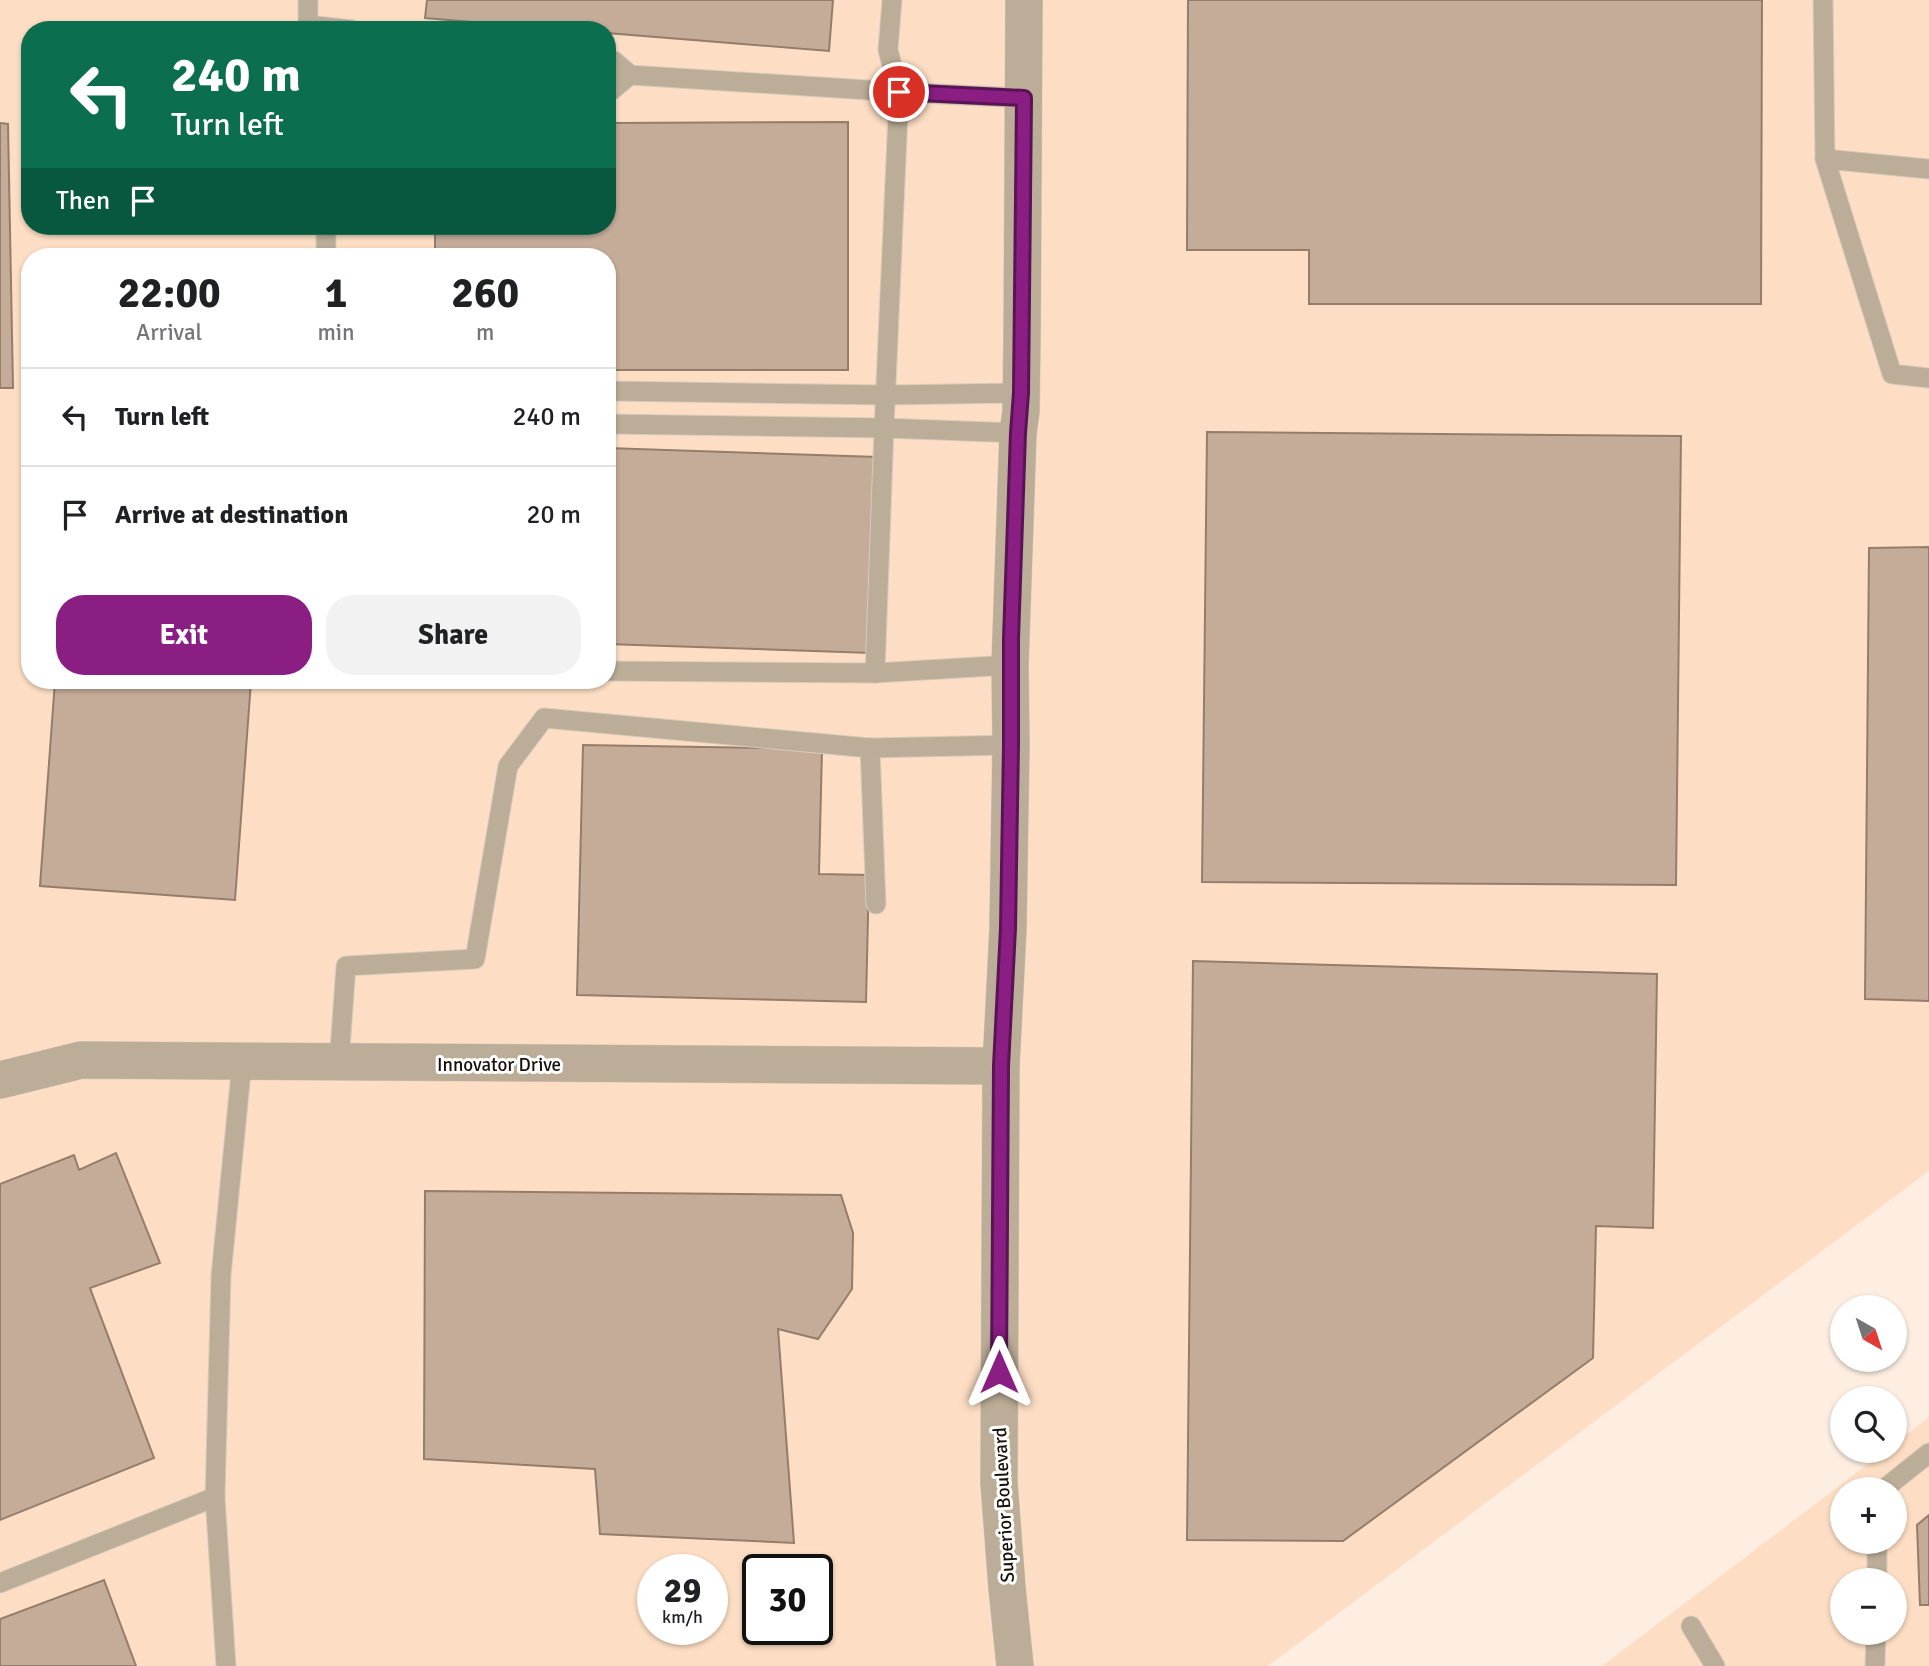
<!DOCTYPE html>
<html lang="en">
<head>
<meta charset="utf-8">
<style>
  body { margin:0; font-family:Signika,sans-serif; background:#f2f2f2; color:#202124; height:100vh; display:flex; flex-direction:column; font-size:26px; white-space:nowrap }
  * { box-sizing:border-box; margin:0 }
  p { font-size:23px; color:#757577 }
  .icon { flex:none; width:38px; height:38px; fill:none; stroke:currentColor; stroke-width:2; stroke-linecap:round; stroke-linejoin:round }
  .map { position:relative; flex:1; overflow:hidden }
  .details { position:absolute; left:21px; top:248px; width:595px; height:441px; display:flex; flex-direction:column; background:#fff; border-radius:28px; box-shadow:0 2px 5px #0004 }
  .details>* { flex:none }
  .top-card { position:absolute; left:21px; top:21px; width:595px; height:214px; border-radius:28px; box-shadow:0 2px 5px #0004; background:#0b6e4f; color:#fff; overflow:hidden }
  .needle { width:46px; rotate:141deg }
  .tools { position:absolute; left:1830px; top:1295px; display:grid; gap:14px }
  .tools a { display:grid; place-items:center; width:77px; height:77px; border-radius:50%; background:#fff; box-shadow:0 2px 5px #0004; font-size:35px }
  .speed { position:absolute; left:637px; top:1554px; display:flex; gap:14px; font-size:35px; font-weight:700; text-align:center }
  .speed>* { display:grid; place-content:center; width:91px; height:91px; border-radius:50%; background:#fff; box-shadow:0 2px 5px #0004; line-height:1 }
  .speed small { font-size:18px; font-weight:400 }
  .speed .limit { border:4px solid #111; border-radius:10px; background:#fff; color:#111 }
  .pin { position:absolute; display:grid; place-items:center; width:60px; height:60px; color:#fff; margin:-30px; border:4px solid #fff; border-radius:50%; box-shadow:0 2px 7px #0007 }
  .me { position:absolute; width:77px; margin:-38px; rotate:0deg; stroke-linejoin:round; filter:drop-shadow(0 0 5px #0008) }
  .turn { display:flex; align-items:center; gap:24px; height:147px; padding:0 35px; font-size:32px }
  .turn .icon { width:91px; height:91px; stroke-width:2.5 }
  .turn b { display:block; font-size:49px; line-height:60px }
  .then { display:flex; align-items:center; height:66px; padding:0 35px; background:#0003; gap:14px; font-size:26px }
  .eta { display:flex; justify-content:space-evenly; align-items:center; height:119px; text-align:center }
  .eta b { font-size:42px; font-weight:700; line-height:49px }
  .primary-button { display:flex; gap:14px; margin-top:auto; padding:14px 35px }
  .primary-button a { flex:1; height:80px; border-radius:28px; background:#8a1e83; color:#fff; font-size:28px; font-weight:700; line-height:80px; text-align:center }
  .primary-button a+a { background:#f2f2f2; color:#202124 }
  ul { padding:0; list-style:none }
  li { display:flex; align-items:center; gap:21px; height:98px; padding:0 35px; border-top:2px solid #e0e0e0 }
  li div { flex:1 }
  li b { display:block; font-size:26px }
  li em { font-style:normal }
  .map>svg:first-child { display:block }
</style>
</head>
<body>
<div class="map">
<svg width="1929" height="1666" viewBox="0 0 1929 1666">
  <rect width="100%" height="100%" fill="#fdeee1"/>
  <g fill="#fddec4" fill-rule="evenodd">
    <path d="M0 0H1929V1171L1268 1666H0ZM30 30H607V226H30ZM30 257H607V681H30ZM653 1570H712V1629H653ZM758 1570H817V1629H758Z"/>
    <path d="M1929 1417V1666H1602L1885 1451H1895V1443ZM1843 1489H1895V1542H1843ZM1843 1580H1895V1633H1843Z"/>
  </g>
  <g fill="#c4ac98" stroke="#947d6b" stroke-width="2">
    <path d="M427 0H833L829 51 607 33V30H568L425 18Z"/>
    <path d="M1188 0H1762L1761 304H1309V250H1187Z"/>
    <path d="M848 122V370H607V257H435V226H607V123Z"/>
    <path d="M0 123 8 124 13 388H0Z"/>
    <path d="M1207 432 1681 436 1676 885 1202 882Z"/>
    <path d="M607 448 878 457 871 653 607 644Z"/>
    <path d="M1929 547V1001L1865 999 1869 548Z"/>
    <path d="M55 681H251L235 900 40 886Z"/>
    <path d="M583 745 822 749 819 874 869 875 866 1002 577 995Z"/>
    <path d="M1193 961 1657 974 1653 1228 1596 1226 1593 1358 1343 1541 1187 1540Z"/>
    <path d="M116 1153 160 1263 90 1288 154 1458 0 1520V1184L74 1155 79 1170Z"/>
    <path d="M425 1191 841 1195 853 1233 852 1289 818 1339 778 1329 794 1543 600 1534 595 1469 424 1459Z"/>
    <path d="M1929 1515V1605H1920L1917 1525Z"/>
    <path d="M104 1580 136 1666H0V1619Z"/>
  </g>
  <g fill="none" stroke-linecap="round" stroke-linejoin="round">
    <g stroke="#d8cabe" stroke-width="21">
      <g id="lane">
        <path d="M308 0V25L352 30"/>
        <path d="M1823 0 1825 159 1892 374 1929 378"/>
        <path d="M607 60 614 61 630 75"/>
        <path d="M607 91H611L630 75 899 92 1024 98"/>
        <path d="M1825 159 1929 169"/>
        <path d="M326 257V226"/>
        <path d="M607 391 886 395 1021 393"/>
        <path d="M607 424 884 428 899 92 888 50 892 0"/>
        <path d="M607 671 875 673 1010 665"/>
        <path d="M875 673 884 428 1018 433"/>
        <path d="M876 904 870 748 1011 745"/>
        <path d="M339 1063 346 966 475 959 508 766 544 718 870 748"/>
        <path d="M1884 1489 1929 1453"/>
        <path d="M1877 1580V1542"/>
        <path d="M0 1583 215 1497"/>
        <path d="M1691 1626 1715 1666"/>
        <path d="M226 1666 215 1497 221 1276 242 1062"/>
        <path d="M1875 1666 1876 1633"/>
      </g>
    </g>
    <g stroke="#d8cabe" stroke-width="38">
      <g id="street">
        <path d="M0 1080 81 1060 1001 1066"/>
        <path d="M1015 1666 1007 1588 999 1483 1001 1066 1008 928 1011 745 1010 665 1018 433 1021 411 1022 338 1024 0"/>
      </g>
    </g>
    <use href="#lane" stroke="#bbad97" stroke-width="19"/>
    <use href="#street" stroke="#bbad97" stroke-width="37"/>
  </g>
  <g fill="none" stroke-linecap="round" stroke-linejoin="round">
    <g stroke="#5a1455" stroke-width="18">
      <path id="route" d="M899 92 1024 98 1021 393 1018 433 1011 639V745L1008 928 1001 1066 999 1372"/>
    </g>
    <use href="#route" stroke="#8a1e83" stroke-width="12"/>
  </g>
  <g text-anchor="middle" stroke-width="6" stroke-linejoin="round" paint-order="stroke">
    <g font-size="19" fill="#170f08" stroke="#fff">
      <text x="499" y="1071">Innovator Drive</text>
      <text transform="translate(1003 1505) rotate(-93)" y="7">Superior Boulevard</text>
    </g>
  </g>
</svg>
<div class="tools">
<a><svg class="needle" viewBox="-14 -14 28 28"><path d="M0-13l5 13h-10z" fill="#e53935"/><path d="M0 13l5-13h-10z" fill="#757577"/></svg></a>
<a><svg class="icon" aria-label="search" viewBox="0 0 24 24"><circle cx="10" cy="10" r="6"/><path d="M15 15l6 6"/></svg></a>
<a>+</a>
<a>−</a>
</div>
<div class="speed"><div>29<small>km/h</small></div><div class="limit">30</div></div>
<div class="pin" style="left:899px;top:92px;background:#d93025"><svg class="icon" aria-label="arrive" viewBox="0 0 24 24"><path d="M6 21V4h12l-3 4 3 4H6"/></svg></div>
<svg class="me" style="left:999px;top:1372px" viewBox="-20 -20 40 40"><path d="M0-17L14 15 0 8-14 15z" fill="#8a1e83" stroke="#fff" stroke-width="4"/></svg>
<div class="top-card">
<div class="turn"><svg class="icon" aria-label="left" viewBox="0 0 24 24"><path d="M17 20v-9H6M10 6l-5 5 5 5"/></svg><div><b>240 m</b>Turn left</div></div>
<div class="then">Then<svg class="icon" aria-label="arrive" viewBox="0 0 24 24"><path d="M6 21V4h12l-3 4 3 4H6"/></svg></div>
</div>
<section class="details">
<div class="eta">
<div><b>22:00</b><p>Arrival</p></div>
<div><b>1</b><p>min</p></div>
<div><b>260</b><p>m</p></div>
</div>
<ul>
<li><svg class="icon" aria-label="left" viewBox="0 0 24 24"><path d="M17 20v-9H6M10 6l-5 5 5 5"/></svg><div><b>Turn left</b></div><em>240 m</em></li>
<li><svg class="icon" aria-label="arrive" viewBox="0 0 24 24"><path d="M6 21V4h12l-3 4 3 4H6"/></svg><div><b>Arrive at destination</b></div><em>20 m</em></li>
</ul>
<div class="primary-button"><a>Exit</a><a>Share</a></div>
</section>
</div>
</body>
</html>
